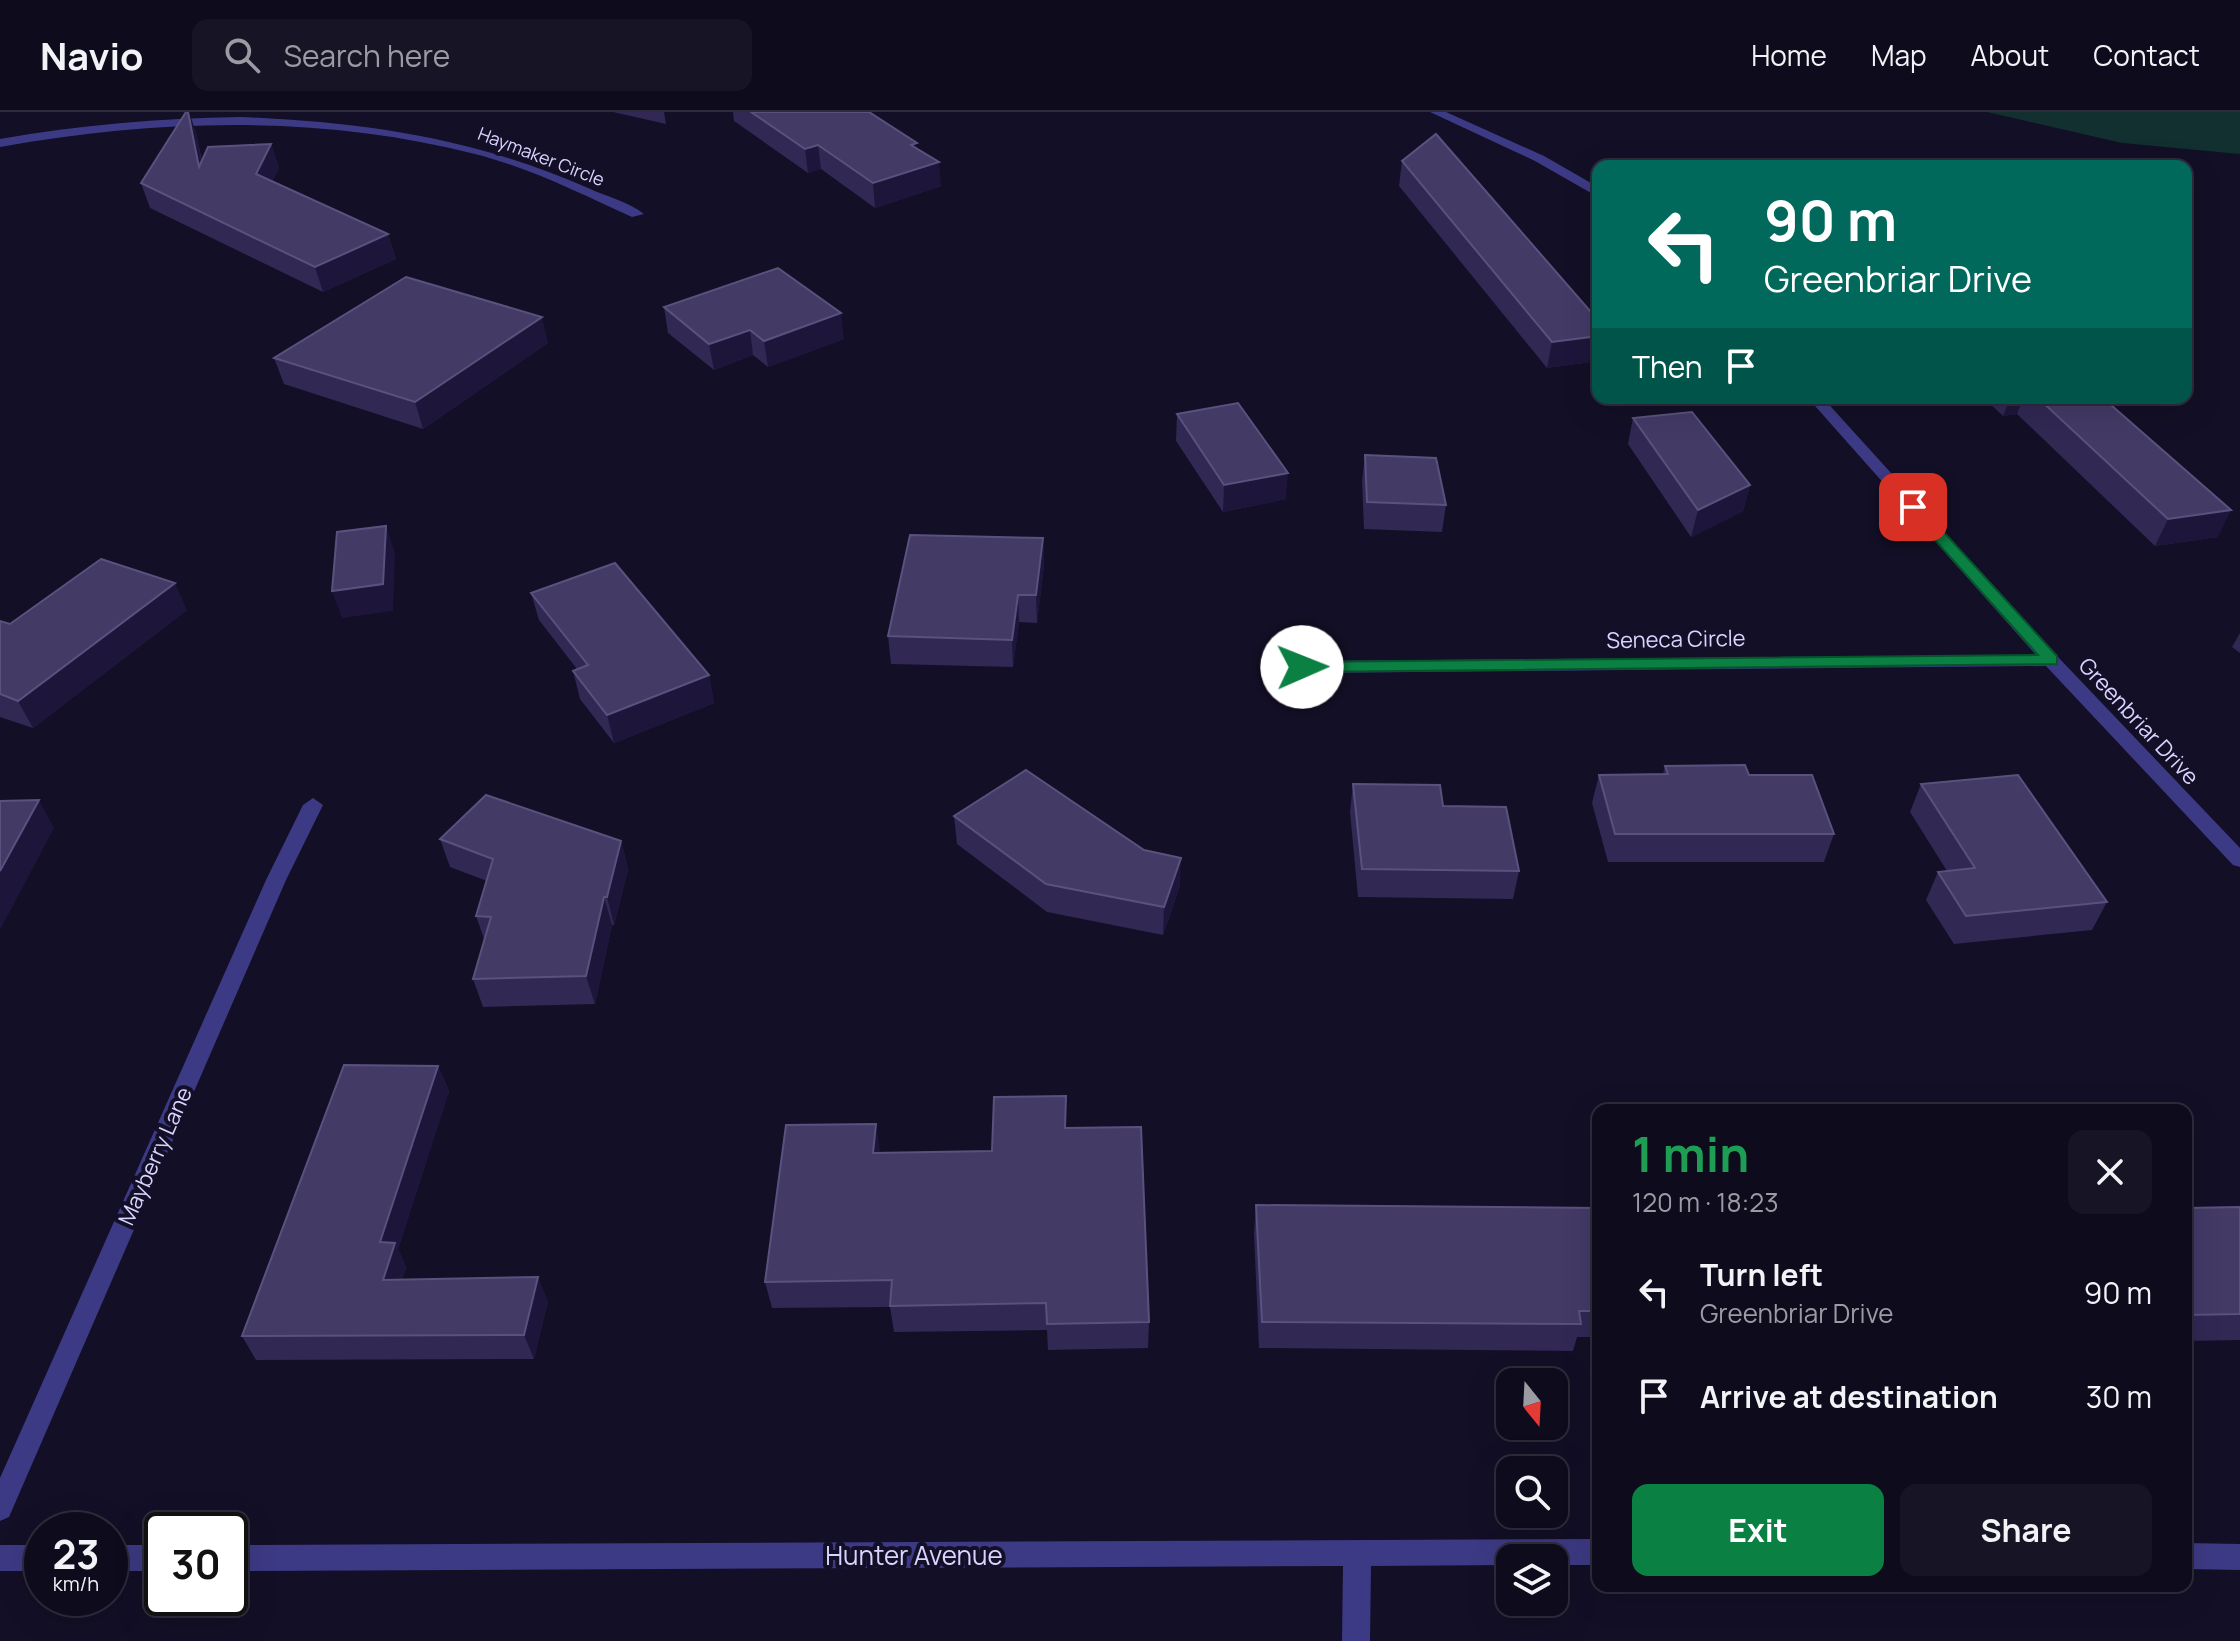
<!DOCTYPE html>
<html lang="en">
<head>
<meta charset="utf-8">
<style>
  body { margin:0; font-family:Manrope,sans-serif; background:#171425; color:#f1f3f6; height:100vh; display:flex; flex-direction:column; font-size:30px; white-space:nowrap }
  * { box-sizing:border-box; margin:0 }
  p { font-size:26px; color:#9b9ba3 }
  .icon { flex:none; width:44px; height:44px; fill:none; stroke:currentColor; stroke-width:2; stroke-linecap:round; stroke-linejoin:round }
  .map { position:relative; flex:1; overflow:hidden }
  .side { position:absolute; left:1592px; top:992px; width:600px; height:488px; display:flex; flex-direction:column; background:#0e0b1c; border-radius:16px; box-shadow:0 8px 32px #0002,0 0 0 2px #2e2b3b }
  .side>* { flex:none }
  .guide { position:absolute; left:1592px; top:48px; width:600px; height:244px; border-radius:16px; box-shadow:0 8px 32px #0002,0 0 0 2px #2e2b3b; background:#00695c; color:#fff; overflow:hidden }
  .needle { width:52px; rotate:162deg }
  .fabs { position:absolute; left:1496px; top:1256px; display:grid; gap:16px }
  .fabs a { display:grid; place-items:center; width:72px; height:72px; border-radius:16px; background:#0e0b1c; box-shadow:0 8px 32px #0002,0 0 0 2px #2e2b3b; font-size:40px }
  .speed { position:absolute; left:24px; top:1400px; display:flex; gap:16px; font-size:40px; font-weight:700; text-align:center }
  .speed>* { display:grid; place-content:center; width:104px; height:104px; border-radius:50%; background:#0e0b1c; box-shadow:0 8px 32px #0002,0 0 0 2px #2e2b3b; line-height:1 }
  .speed small { font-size:20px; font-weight:400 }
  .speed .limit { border:4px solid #111; border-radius:12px; background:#fff; color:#111 }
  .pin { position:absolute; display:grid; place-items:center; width:68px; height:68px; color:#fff; margin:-34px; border-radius:16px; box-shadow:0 4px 12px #0006 }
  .me { position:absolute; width:88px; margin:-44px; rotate:89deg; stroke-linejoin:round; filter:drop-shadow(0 0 6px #0008) }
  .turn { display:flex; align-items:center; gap:28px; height:168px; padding:0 40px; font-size:36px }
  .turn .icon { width:104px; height:104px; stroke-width:2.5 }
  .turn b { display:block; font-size:56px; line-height:68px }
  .then { display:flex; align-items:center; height:76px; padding:0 40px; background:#0003; gap:16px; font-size:30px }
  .round { display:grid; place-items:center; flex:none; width:84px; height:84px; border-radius:16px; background:#171425 }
  .head { display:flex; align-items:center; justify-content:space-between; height:136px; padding:0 40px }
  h1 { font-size:48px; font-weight:700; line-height:60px; color:#1e9e55 }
  .button { display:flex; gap:16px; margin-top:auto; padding:16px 40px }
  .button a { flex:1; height:92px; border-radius:16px; background:#0b8043; color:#fff; font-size:32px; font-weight:700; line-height:92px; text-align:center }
  .button a+a { background:#171425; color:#f1f3f6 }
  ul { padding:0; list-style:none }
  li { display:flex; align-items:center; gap:24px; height:104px; padding:0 40px }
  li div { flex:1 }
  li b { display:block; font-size:30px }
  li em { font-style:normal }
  header { display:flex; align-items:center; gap:48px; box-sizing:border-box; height:112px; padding:0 40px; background:#0e0b1c; border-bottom:2px solid #2e2b3b }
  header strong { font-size:38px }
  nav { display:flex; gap:44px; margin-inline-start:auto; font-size:28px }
  .search { width:560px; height:72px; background:#171425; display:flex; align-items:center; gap:20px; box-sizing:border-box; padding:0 28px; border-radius:16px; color:#9b9ba3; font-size:30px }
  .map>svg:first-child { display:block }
</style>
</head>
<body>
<header>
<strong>Navio</strong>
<div class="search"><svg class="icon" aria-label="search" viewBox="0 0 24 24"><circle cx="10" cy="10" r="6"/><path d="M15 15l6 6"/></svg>Search here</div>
<nav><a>Home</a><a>Map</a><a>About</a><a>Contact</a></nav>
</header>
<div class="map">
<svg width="2240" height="1529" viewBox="0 0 2240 1529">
  <rect width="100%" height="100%" fill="#130f26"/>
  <path fill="#12302f" d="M1987 0H2240V42L2122 31Z"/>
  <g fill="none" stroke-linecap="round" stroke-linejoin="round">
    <g fill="#3d3a85" fill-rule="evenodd">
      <path d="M1430 0H1446L1544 44 1598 75V85L1535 49Z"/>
      <path d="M240 5C364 10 474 26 588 76 605 84 629 90 644 102L632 105C581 82 530 56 475 42 319 2 157 7 0 35V27C80 13 159 6 240 5Z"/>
      <path d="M1808 286H1823L2057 544 2240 736V755L2233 753 2046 554 1302 561 1293 555 1302 549 2036 543Z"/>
      <path d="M313 686 323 693 286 768 9 1405 0 1409V1366L266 768 303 693Z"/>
      <path d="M1598 1427V1453H1554V1446H1510V1453L1371 1454 1370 1529H1342L1343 1454 230 1459V1433Z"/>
      <path d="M2186 1431 2240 1432V1458L2186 1457Z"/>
      <rect x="0" y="1433" width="42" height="26"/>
      <rect x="110" y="1433" width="52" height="26"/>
    </g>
  </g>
  <g fill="#312854">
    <path d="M613 0H664L666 12Z"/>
    <path d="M733 0H869L918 37 941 74 875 96 821 57 808 61 734 9Z"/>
    <path d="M196 20 202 49 271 32 279 56 272 70 388 122 396 147 323 180 150 96 141 71Z"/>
    <path d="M1402 49 1598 208V249L1547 256 1399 74Z"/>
    <path d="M664 195 844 227 768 255 753 243 714 258 668 221Z"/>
    <path d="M548 231 423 317 284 272 274 246Z"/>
    <path d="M1984 286H2103L2218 425 2155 434 2017 302 2003 304Z"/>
    <path d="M1177 302 1286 387 1223 400 1176 329Z"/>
    <path d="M1633 306 1750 373 1743 399 1691 425 1628 332Z"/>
    <path d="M1365 343 1446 393 1442 420 1364 417 1362 369Z"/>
    <path d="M1043 426 1044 453 1037 511 1019 510 1013 555 891 552 888 524Z"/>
    <path d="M531 481 709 563 714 591 614 631 580 587 573 559 577 557 539 508Z"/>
    <path d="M187 498 33 616 0 605V509L10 512Z"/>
    <path d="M2240 521V541L2232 535Z"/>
    <path d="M1665 654 1749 663 1834 722 1824 750H1608L1592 691 1599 663 1663 662Z"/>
    <path d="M1353 672 1443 694 1519 759 1513 787 1358 785 1350 700Z"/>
    <path d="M1921 672 2107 790 2092 818 1954 832 1926 788 1938 760 1947 759 1910 700Z"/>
    <path d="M954 704 1180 774 1163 823 1047 800 957 732Z"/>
    <path d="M440 727 621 729 628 757 614 813H612L595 892 483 895 473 867 484 827 476 804 487 769 450 755Z"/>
    <path d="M438 954 449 979 398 1137 406 1155 402 1168 548 1189 534 1247 256 1248 242 1224Z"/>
    <path d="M1066 1016 1149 1210 1148 1236 1048 1238 1047 1218 894 1220 890 1195 772 1196 765 1170 880 1041 992 1039Z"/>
    <path d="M1256 1093 1598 1096V1225H1577L1573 1239 1259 1236 1254 1121Z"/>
    <path d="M2240 1095V1228L2186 1229V1096Z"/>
  </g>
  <g fill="#1d163a">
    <path d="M189 0 196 20 207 80 199 55Z"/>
    <path d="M271 32 279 56 264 86 256 62Z"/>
    <path d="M818 33 821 57 808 61 805 37Z"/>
    <path d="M939 50 941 74 875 96 873 71Z"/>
    <path d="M388 122 396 147 323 180 315 155Z"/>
    <path d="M841 201 844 227 768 255 764 229Z"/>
    <path d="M542 205 548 231 423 317 415 290Z"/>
    <path d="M750 218 753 243 714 258 709 232Z"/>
    <path d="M1598 224V249L1547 256 1552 230Z"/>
    <path d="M2010 286H2023L2017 302 2003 304Z"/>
    <path d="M1288 361 1286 387 1223 400 1224 373Z"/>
    <path d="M1750 373 1743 399 1691 425 1698 398Z"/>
    <path d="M2231 398 2218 425 2155 434 2168 407Z"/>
    <path d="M386 414 395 441 393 499 342 506 332 479Z"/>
    <path d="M1043 426 1044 453 1037 511 1036 483Z"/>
    <path d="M175 471 187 498 33 616 18 589Z"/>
    <path d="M1018 483 1019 510 1013 555 1012 528Z"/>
    <path d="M709 563 714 591 614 631 607 603Z"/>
    <path d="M39 688 54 716 0 818V759Z"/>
    <path d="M621 729 628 757 614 813 607 785Z"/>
    <path d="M1181 746 1180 774 1163 823 1164 795Z"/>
    <path d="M604 785 612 813 595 892 586 864Z"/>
    <path d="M438 954 449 979 398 1137 406 1155 395 1192 383 1168 380 1130Z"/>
    <path d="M876 1012 880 1039 878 1068 873 1041Z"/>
    <path d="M538 1165 548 1189 534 1247 524 1223Z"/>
  </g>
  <g fill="#433a66" stroke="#5a527e" stroke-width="2">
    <path d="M186 0H188L199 55 208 35 271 32 256 62 388 122 315 155 141 71Z"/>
    <path d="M751 0H869L917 31 911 33 939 50 873 71 818 33 805 37Z"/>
    <path d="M1436 22 1598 208V224L1552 230 1402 49Z"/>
    <path d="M778 156 841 201 764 229 750 218 709 232 664 195Z"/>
    <path d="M406 165 542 205 415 290 274 246Z"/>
    <path d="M2038 286H2103L2231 398 2168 407Z"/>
    <path d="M1238 291 1288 361 1224 373 1177 302Z"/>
    <path d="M1692 300 1750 373 1698 398 1633 306Z"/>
    <path d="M1365 343 1436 346 1446 393 1367 390Z"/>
    <path d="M386 414 383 472 332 479 337 420Z"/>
    <path d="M910 423 1043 426 1036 483H1018L1012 528 888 524Z"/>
    <path d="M101 447 175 471 18 589 0 582V509L10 512Z"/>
    <path d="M615 451 709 563 607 603 573 559 588 553 531 481Z"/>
    <path d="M1745 653 1749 663H1812L1834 722H1615L1599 663 1668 662 1665 654Z"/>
    <path d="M1026 658 1144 738 1181 746 1164 795 1046 772 954 704Z"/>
    <path d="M2018 663 2107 790 1966 804 1938 760 1975 756 1921 672Z"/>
    <path d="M1353 672 1440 673 1443 694 1506 695 1519 759 1362 757Z"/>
    <path d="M486 683 621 729 607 785H604L586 864 473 867 491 805 476 804 493 747 440 727Z"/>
    <path d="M39 688 0 759V689Z"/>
    <path d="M344 953 438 954 380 1130 395 1131 383 1168 538 1165 524 1223 242 1224Z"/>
    <path d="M1066 984 1065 1016 1141 1015 1149 1210 1047 1212 1046 1191 890 1194 892 1168 765 1170 786 1013 876 1012 873 1041 992 1039 994 985Z"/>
    <path d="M1256 1093 1598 1096V1199H1579L1581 1212 1262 1210Z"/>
    <path d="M2240 1095V1202L2186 1203V1096Z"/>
  </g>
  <path fill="#0b8043" stroke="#07532c" stroke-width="2" d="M1913 391 1918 392 2057 544V552L1302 560 1294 555 1302 550 2038 543 1908 398 1906 395Z"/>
  <g text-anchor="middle" stroke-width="8" stroke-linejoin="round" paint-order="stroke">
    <g font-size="18" fill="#d9d4ff" stroke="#130f26">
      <text transform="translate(541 45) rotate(21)" y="6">Haymaker Circle</text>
    </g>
    <g font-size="22" fill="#d9d4ff" stroke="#130f26">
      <text transform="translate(1676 527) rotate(-1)" y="8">Seneca Circle</text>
      <text transform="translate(2139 609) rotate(47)" y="8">Greenbriar Drive</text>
      <text transform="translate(155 1044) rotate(-66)" y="8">Mayberry Lane</text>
    </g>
    <g font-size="26" fill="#d9d4ff" stroke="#130f26">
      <text x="914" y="1453">Hunter Avenue</text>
    </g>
  </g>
</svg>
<div class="fabs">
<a><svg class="needle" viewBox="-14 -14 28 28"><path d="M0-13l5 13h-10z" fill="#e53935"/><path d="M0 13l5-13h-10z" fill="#9b9ba3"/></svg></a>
<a><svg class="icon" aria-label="search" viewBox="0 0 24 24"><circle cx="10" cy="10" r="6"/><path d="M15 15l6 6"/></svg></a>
<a><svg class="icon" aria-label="layers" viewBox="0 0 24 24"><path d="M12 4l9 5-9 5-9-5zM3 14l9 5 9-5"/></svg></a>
</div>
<div class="speed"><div>23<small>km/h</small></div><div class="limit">30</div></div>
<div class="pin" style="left:1913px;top:395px;background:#d93025"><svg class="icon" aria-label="arrive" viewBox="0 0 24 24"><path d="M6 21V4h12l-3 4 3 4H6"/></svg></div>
<svg class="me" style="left:1302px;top:555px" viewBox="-20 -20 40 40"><circle r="19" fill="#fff"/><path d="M0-13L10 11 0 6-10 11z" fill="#0b8043"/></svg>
<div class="guide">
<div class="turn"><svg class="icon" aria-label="left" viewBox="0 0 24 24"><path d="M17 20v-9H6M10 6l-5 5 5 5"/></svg><div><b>90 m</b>Greenbriar Drive</div></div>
<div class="then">Then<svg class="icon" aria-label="arrive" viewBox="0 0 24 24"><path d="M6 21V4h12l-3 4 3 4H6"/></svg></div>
</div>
<section class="side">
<div class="head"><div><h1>1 min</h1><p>120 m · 18:23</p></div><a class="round"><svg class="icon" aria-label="close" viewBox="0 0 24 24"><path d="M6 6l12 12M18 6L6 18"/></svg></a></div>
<ul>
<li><svg class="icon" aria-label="left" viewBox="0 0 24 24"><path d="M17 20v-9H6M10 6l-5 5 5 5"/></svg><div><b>Turn left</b><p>Greenbriar Drive</p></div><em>90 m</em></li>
<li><svg class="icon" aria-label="arrive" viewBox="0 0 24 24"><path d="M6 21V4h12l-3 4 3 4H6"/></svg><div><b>Arrive at destination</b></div><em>30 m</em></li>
</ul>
<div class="button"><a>Exit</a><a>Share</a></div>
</section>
</div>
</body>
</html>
